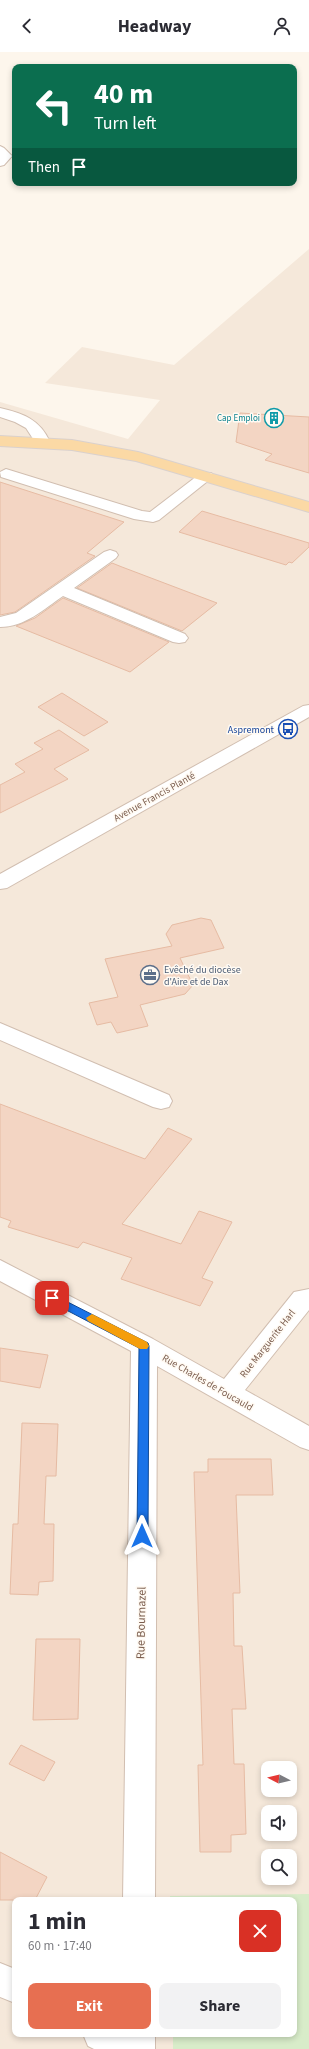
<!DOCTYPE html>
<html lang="en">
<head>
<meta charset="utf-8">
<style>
  body { margin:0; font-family:"Source Sans 3",sans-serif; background:#f2f2f3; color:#2b2b33; height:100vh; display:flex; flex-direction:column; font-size:15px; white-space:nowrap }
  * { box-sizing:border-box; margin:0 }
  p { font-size:13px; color:#7c7c81 }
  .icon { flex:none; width:22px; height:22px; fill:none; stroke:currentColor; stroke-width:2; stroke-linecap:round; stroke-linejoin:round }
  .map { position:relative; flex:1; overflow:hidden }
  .drawer { position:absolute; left:12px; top:1845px; width:285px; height:140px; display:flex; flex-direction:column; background:#fff; border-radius:8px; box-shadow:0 2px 6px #0003 }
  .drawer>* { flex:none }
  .guide { position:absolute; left:12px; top:12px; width:285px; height:122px; border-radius:8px; box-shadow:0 2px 6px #0003; background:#0b6e4f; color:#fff; overflow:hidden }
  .needle { width:26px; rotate:277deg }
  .tools { position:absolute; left:261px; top:1709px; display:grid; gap:8px }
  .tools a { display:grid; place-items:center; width:36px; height:36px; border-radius:8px; background:#fff; box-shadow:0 2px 6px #0003; font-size:20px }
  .pin { position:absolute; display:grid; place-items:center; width:34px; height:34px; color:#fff; margin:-17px; border-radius:8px; box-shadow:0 2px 6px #0006 }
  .me { position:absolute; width:44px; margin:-22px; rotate:0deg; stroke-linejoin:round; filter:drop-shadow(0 0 3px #0008) }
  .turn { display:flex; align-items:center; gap:14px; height:84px; padding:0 16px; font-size:18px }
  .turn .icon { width:52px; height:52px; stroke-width:2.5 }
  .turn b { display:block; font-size:28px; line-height:34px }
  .then { display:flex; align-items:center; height:38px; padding:0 16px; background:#0003; gap:8px; font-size:15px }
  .round { display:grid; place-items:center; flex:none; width:42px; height:42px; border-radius:8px; background:#f2f2f3 }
  .head { display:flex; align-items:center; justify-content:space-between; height:68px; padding:0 16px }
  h1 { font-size:24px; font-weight:700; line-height:30px }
  .action { display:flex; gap:8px; margin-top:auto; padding:8px 16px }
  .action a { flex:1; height:46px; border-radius:8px; background:#e76f51; color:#fff; font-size:16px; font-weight:700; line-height:46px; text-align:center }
  .action a+a { background:#f2f2f3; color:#2b2b33 }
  header { display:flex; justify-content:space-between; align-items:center; height:52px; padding:0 16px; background:#fff; font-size:18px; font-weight:700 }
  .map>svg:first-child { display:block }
</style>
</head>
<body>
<header><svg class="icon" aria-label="back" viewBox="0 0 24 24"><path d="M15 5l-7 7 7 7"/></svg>Headway<svg class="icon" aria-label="person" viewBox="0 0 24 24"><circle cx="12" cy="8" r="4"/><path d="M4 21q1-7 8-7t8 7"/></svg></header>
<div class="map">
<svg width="309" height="1997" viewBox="0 0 309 1997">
  <rect width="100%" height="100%" fill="#fdf6ec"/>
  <path fill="#f5e8da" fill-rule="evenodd" d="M309 197V1997H0V350L128 387 160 348 45 331 82 295 174 313ZM268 1716H290V1738H268ZM268 1760H290V1782H268ZM268 1804H290V1826H268ZM15 1848H294V1982H15Z"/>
  <path fill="#d8ecc9" d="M309 1842V1997H173V1982H294V1848H170V1844Z"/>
  <g fill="#f3d5c3" stroke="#e6bba3">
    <path d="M240 361 309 365V421L265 408 272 402 236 390Z"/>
    <path d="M0 430 124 470 87 501 95 504 15 560 0 563Z"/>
    <path d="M202 459 309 491V495L292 511 289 510 286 513 179 480Z"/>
    <path d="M112 511 122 515 217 551 182 579 77 536Z"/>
    <path d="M63 546 169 590 130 620 16 574 35 566Z"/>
    <path d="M62 641 108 670 84 684 38 655Z"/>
    <path d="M59 678 89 698 54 717 68 727 0 761V733L25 720 15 712 43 697 34 691Z"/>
    <path d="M201 866 211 868 224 896 180 906 193 933 185 942 140 953 148 974 117 981 111 970 97 973 89 951 118 945 105 907 172 894 166 882 172 873Z"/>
    <path d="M0 1052 145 1107 168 1076 192 1087 122 1172 181 1192 199 1159 232 1170 202 1226 213 1230 200 1254 121 1227 132 1206 83 1190 78 1196 8 1175 11 1169 0 1165Z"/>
    <path d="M0 1296 48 1303 40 1336 0 1329Z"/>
    <path d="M22 1371 58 1372 56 1424H46L44 1472H54L53 1529 39 1530 38 1543 10 1542 13 1472H18Z"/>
    <path d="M208 1407H271L273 1443H236L240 1541H233L234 1594H242L246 1657H232L234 1712H244L246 1782 231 1783V1800H200L198 1713H203L194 1420H208Z"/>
    <path d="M36 1587H80L78 1667 33 1668Z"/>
    <path d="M21 1693 55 1710 44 1729 9 1712Z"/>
    <path d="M0 1800 47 1825 35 1848H0Z"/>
  </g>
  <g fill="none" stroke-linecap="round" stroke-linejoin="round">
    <g stroke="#d1beb0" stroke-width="2">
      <g id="minor">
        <path d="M0 94 4 96 12 104 4 113 0 114Z"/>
        <path d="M0 356C22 361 40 367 50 390L47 393H37L26 376 15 370 0 365Z"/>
        <path d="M6 417 142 459 150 460 201 421H211L214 424 159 468 153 470 134 467 1 425 0 420Z"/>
        <path d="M110 498 116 500 118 503 116 506 74 536 185 582 188 586 185 590 179 591 173 590 63 544C44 557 25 575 0 575V565L16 561 104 500Z"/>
        <path d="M309 653V665L7 836 0 837V822L303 654Z"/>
        <path d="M0 971 169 1043 172 1049 169 1055 161 1057 153 1055 0 988Z"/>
        <path d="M0 1208 153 1287 224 1327 294 1240 309 1237V1258L245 1338 309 1374V1398L300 1395 157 1314 155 1848H123L131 1299 0 1229Z"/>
        <path d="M0 1911 15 1917V1951L0 1945Z"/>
        <path d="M83 1982H155V1997H94L88 1994Z"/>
      </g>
    </g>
    <g stroke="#dad1cd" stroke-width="2">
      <path id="major" d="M0 384 72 388 138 400 309 450V460L136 409 72 398 0 394Z"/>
    </g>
    <use href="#minor" fill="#fff" fill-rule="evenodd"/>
    <use href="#major" fill="#fbd9a5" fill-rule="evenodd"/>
  </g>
  <path fill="#1a73e8" stroke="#114b97" d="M52 1242 148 1291 149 1294 148 1484 146 1487 142 1489 138 1487 137 1484 139 1296 49 1249 47 1246 49 1243Z"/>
  <path fill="#f59e0b" d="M92 1262 147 1290 149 1294 147 1297H140L88 1269 86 1266Z"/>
  <defs>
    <g id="building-ring" transform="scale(1)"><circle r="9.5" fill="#fffaf3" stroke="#0f9aa8" stroke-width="1.5"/><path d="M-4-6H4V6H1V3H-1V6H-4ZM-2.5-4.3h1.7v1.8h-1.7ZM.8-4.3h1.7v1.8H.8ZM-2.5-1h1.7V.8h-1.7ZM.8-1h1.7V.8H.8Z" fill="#0f9aa8"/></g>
    <g id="bus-ring" transform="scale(1)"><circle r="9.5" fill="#fffaf3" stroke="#1a4fb4" stroke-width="1.5"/><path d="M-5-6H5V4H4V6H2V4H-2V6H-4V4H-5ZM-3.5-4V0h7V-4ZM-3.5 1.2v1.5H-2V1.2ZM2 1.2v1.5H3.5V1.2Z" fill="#1a4fb4"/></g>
    <g id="office-ring" transform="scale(1)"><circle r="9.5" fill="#fffaf3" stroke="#5c6f8a" stroke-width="1.5"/><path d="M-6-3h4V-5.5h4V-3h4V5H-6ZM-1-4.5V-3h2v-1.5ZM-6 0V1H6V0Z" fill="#5c6f8a"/></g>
  </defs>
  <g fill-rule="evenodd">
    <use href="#building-ring" x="274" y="366"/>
    <use href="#bus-ring" x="288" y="677"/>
    <use href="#office-ring" x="150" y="923"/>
  </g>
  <g text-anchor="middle" stroke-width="3" stroke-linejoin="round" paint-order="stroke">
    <g font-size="9" fill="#0d838f" stroke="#fffaf3" text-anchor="end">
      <text x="260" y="369">Cap Emploi</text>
    </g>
    <g font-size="10" fill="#164399" stroke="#fffaf3" text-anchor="end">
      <text x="274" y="681">Aspremont</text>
    </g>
    <g font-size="10" fill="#7a5c4d" stroke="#fffaf3">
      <text transform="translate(154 744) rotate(-29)" y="4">Avenue Francis Planté</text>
      <text transform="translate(267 1291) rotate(-52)" y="4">Rue Marguerite Harl</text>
      <text transform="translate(208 1330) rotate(30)" y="4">Rue Charles de Foucauld</text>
    </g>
    <g font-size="10" fill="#4e5e75" stroke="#fffaf3" text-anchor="start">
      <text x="164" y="921">Evêché du diocèse<tspan x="164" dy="12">d'Aire et de Dax</tspan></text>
    </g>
    <g font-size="12" fill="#7a5c4d" stroke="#fffaf3">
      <text transform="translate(141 1571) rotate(-89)" y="4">Rue Bournazel</text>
    </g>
  </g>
</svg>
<div class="tools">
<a><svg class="needle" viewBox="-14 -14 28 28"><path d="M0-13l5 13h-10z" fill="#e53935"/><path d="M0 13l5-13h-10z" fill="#7c7c81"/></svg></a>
<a><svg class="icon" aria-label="sound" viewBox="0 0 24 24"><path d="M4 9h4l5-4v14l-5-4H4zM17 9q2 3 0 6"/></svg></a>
<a><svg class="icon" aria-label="search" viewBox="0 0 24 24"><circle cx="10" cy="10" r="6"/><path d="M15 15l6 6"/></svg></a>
</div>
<div class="pin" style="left:52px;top:1246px;background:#d93025"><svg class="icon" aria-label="arrive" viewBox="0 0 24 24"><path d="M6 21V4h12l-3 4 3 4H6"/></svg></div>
<svg class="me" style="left:142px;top:1484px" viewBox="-20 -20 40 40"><path d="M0-17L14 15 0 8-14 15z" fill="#1a73e8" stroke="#fff" stroke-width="4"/></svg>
<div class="guide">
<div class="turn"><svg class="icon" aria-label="left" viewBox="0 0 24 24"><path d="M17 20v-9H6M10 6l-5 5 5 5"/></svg><div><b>40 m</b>Turn left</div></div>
<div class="then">Then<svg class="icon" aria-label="arrive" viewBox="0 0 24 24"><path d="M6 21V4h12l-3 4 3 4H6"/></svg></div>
</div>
<section class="drawer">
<div class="head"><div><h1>1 min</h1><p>60 m · 17:40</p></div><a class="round" style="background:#d93025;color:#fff"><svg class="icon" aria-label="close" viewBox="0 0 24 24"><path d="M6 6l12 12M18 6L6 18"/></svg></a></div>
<div class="action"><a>Exit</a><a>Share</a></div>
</section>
</div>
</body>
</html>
